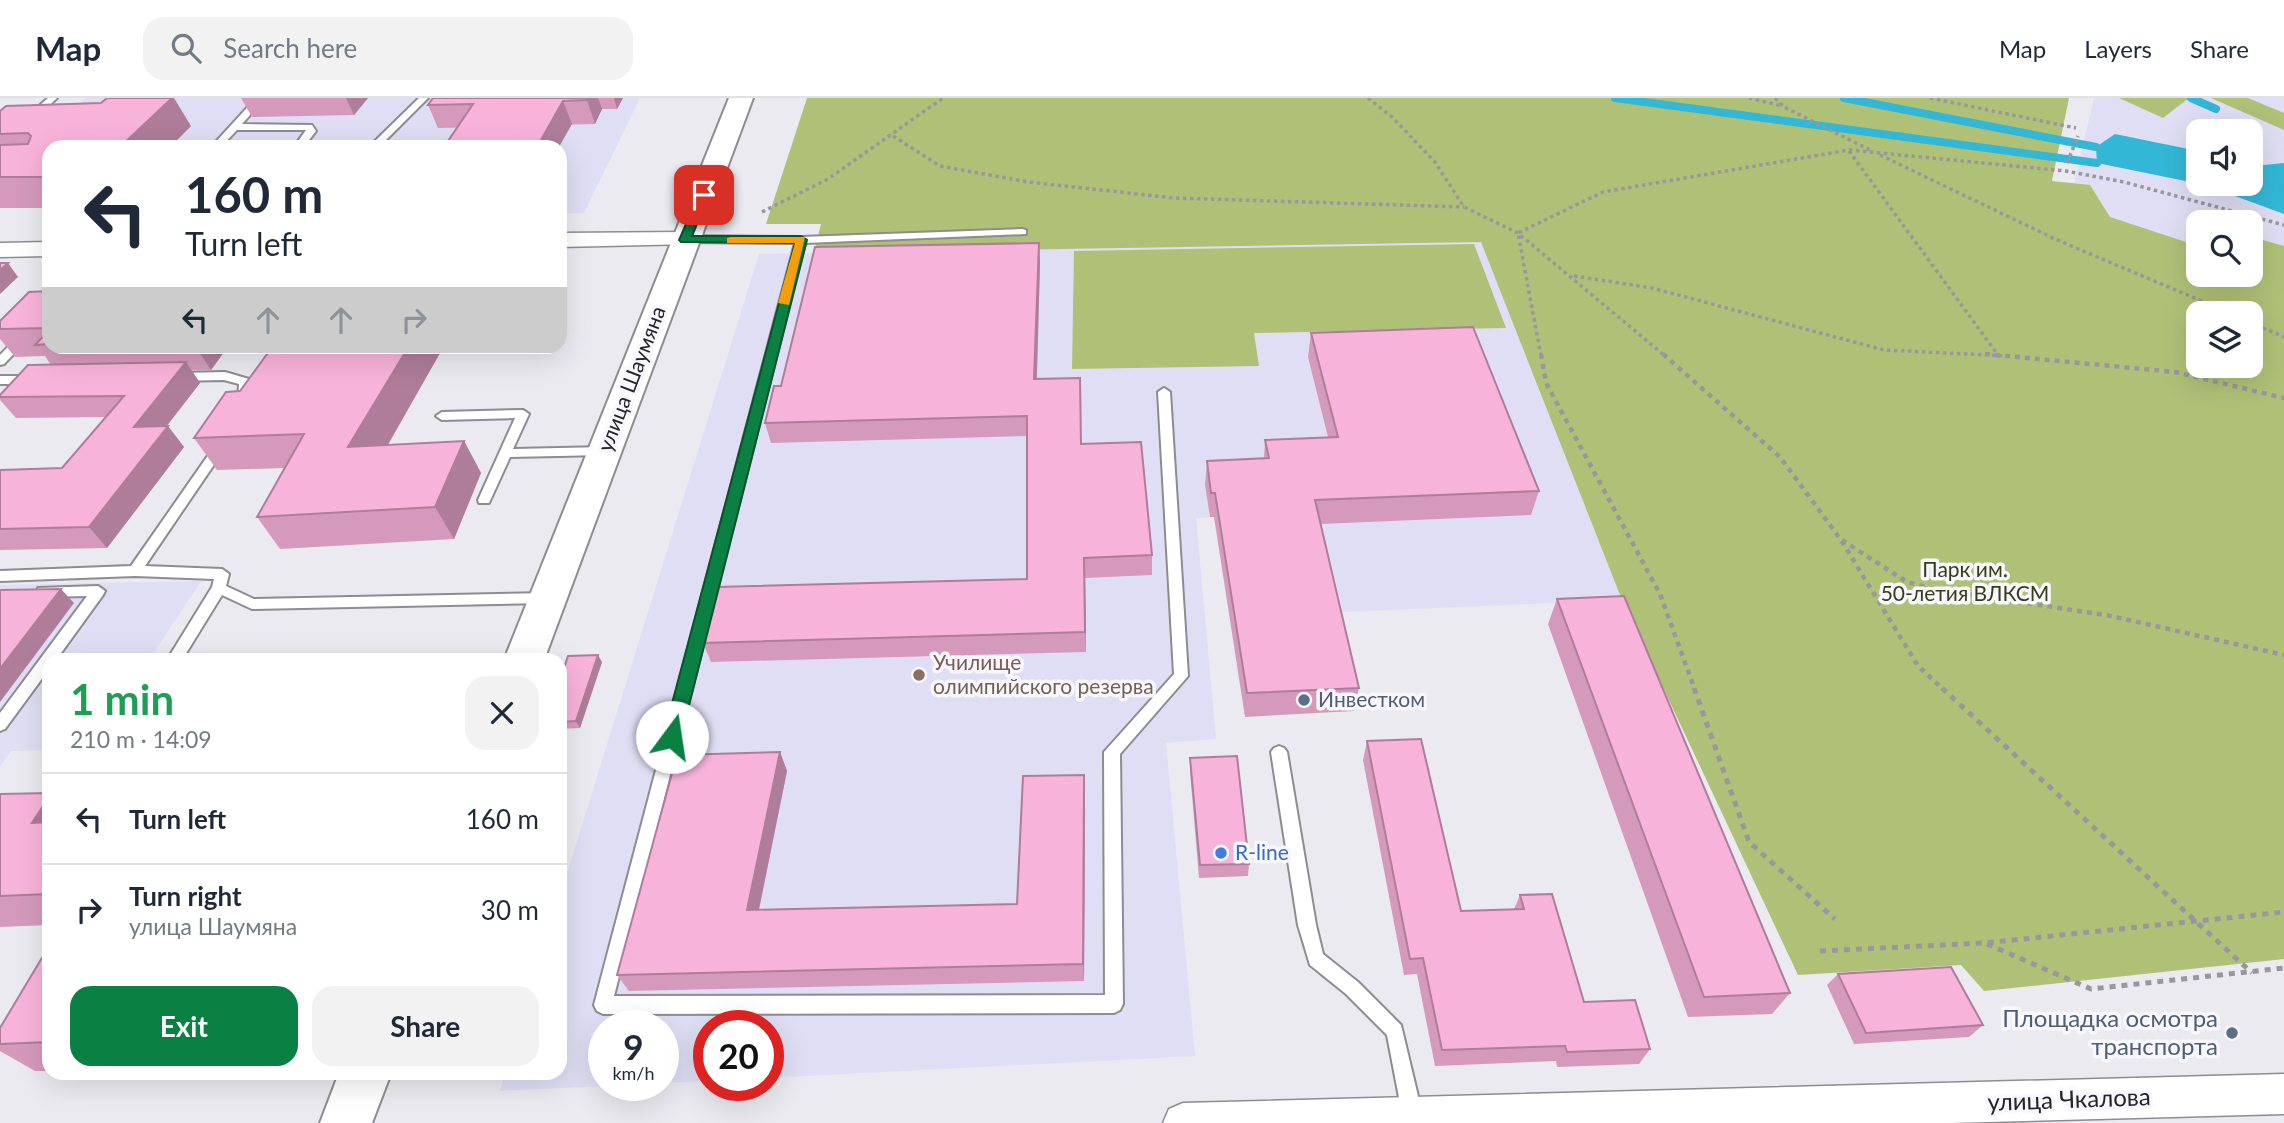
<!DOCTYPE html>
<html lang="en">
<head>
<meta charset="utf-8">
<style>
  body { margin:0; font-family:Lato,sans-serif; background:#f2f2f3; color:#1f2937; height:100vh; display:flex; flex-direction:column; font-size:26px; white-space:nowrap }
  * { box-sizing:border-box; margin:0 }
  p { font-size:23px; color:#747a83 }
  .icon { flex:none; width:38px; height:38px; fill:none; stroke:currentColor; stroke-width:2; stroke-linecap:round; stroke-linejoin:round }
  .map { position:relative; flex:1; overflow:hidden }
  .drawer { position:absolute; left:42px; top:555px; width:525px; height:427px; display:flex; flex-direction:column; background:#fff; border-radius:21px; box-shadow:0 7px 28px #0002 }
  .drawer>* { flex:none }
  .top-card { position:absolute; left:42px; top:42px; width:525px; height:214px; border-radius:21px; box-shadow:0 7px 28px #0002; background:#fff; color:#1f2937; overflow:hidden }
  .buttons { position:absolute; left:2186px; top:21px; display:grid; gap:14px }
  .buttons a { display:grid; place-items:center; width:77px; height:77px; border-radius:14px; background:#fff; box-shadow:0 7px 28px #0002; font-size:35px }
  .speed { position:absolute; left:588px; top:912px; display:flex; gap:14px; font-size:35px; font-weight:700; text-align:center }
  .speed>* { display:grid; place-content:center; width:91px; height:91px; border-radius:50%; background:#fff; box-shadow:0 7px 28px #0002; line-height:1 }
  .speed small { font-size:18px; font-weight:400 }
  .speed .limit { border:10px solid #d22; background:#fff; color:#111 }
  .pin { position:absolute; display:grid; place-items:center; width:60px; height:60px; color:#fff; margin:-30px; border-radius:14px; box-shadow:0 4px 10px #0006 }
  .me { position:absolute; width:77px; margin:-38px; rotate:14deg; stroke-linejoin:round; filter:drop-shadow(0 0 5px #0008) }
  .turn { display:flex; align-items:center; gap:24px; height:147px; padding:0 28px; font-size:32px }
  .turn .icon { width:91px; height:91px; stroke-width:2.5 }
  .turn b { display:block; font-size:49px; line-height:60px }
  .lanes { display:flex; align-items:center; height:66px; padding:0 28px; background:#0003; justify-content:center; gap:35px; direction:ltr }
  .lanes .off { opacity:.35 }
  .round { display:grid; place-items:center; flex:none; width:74px; height:74px; border-radius:21px; background:#f2f2f3 }
  .overview { display:flex; align-items:center; justify-content:space-between; height:119px; padding:0 28px }
  h1 { font-size:42px; font-weight:700; line-height:52px; color:#1e9e55 }
  .primary-button { display:flex; gap:14px; margin-top:auto; padding:14px 28px }
  .primary-button a { flex:1; height:80px; border-radius:21px; background:#0b8043; color:#fff; font-size:28px; font-weight:700; line-height:80px; text-align:center }
  .primary-button a+a { background:#f2f2f3; color:#1f2937 }
  ul { padding:0; list-style:none }
  li { display:flex; align-items:center; gap:21px; height:91px; padding:0 28px; border-top:2px solid #e0e1e3 }
  li div { flex:1 }
  li b { display:block; font-size:26px }
  li em { font-style:normal }
  header { display:flex; align-items:center; gap:42px; box-sizing:border-box; height:98px; padding:0 35px; background:#fff; border-bottom:2px solid #e0e1e3 }
  header strong { font-size:33px }
  nav { display:flex; gap:38px; margin-inline-start:auto; font-size:24px }
  .search { width:490px; height:63px; background:#f2f2f3; display:flex; align-items:center; gap:18px; box-sizing:border-box; padding:0 24px; border-radius:21px; color:#747a83; font-size:26px }
  .map>svg:first-child { display:block }
</style>
</head>
<body>
<header>
<strong>Map</strong>
<div class="search"><svg class="icon" aria-label="search" viewBox="0 0 24 24"><circle cx="10" cy="10" r="6"/><path d="M15 15l6 6"/></svg>Search here</div>
<nav><a>Map</a><a>Layers</a><a>Share</a></nav>
</header>
<div class="map">
<svg width="2284" height="1025" viewBox="0 0 2284 1025">
  <rect width="100%" height="100%" fill="#eaeaf0"/>
  <g fill="#e0def4" fill-rule="evenodd">
    <path d="M86 0H640L584 115 560 116V49L0 50 63 21Z"/>
    <path d="M2094 0H2284V232L2250 215 2066 141 2075 81ZM2198 33H2250V86H2198ZM2198 124H2250V177H2198Z"/>
    <path d="M1481 143 1622 502 1343 514 1319 414 1196 420 1216 641 1166 645 1195 958 768 980V928H709V983L663 985V928H604V987H626L500 993 505 975H560V798L759 156Z"/>
    <path d="M201 483 149 562H49V652L11 653 0 669V487Z"/>
  </g>
  <g fill="#afc177" fill-rule="evenodd">
    <path d="M807 0H2069L2052 83 2090 87 2110 119 2198 148V177H2250L2252 139 2284 148V861L1984 893 1961 867 1798 877 1622 502 1481 144 814 155 821 126H766ZM2198 215H2250V268H2198Z"/>
    <path d="M2119 0H2189L2163 20Z"/>
    <path d="M2211 0H2248L2284 15V32Z"/>
    <path d="M1474 146 1506 230 1254 235 1259 268 1072 271 1074 153Z"/>
  </g>
  <path fill="#33b7d7" d="M2115 36 2198 53V86H2250L2251 64 2264 67 2284 65V116L2205 87 2097 65 2096 49Z"/>
  <g fill="none" stroke-linecap="round" stroke-linejoin="round">
    <g stroke="#33b7d7" stroke-width="8">
      <path d="M1615 0 2097 65"/>
      <path d="M1844 0 2096 49"/>
      <path d="M2191 0 2216 11"/>
    </g>
    <g stroke="#8c8c91" stroke-width="4">
      <g id="lane">
        <path d="M48 0H57L36 20H30V16Z"/>
        <path d="M256 0H265L242 26 312 27 316 33 306 46H372L419 0H428L379 49H265L270 46H296L306 32H237L221 49H211Z"/>
        <path d="M1022 131 1026 132V136L805 145 614 898 1105 897 1104 654 1174 576 1158 294 1164 290 1170 294 1188 578 1120 656 1123 906 1120 912 1114 915 603 916 597 913 594 907 795 145 685 144 680 141 685 138 801 139Z"/>
        <path d="M49 210V219L4 266 0 267V257L45 211Z"/>
        <path d="M225 274 249 281 251 284 248 306 244 307 238 303 239 286 224 282 177 283 171 279 177 275Z"/>
        <path d="M0 278H30L36 282 30 286H0Z"/>
        <path d="M523 312 529 316 513 351 605 349 611 353 605 357 510 359 489 405H479L478 402 515 320 442 322 436 318 442 314Z"/>
        <path d="M220 345 226 349 145 468 222 471 229 476 226 488 254 501 547 495 554 500 547 505 252 511 222 497 182 562H167L212 489 214 481 135 478 0 483V473L131 468 216 346Z"/>
        <path d="M98 488 105 493 103 497 56 562H49V571L5 631 0 633V615L87 498 43 499 36 494 38 490Z"/>
        <path d="M1279 648 1284 650 1287 654 1316 827 1323 856 1358 884 1401 927 1422 1015 1419 1022 1412 1025 1405 1022 1402 1015 1387 937 1346 896 1310 867 1298 827 1271 654 1274 650Z"/>
      </g>
    </g>
    <g stroke="#8c8c91" stroke-width="3">
      <g id="street">
        <path d="M685 134 696 141 693 146 560 149V135Z"/>
        <path d="M49 144V158L0 159V145Z"/>
        <path d="M2284 976V1016L1950 1025H1163L1169 1011 1183 1005Z"/>
      </g>
    </g>
    <g stroke="#8c8c91" stroke-width="4">
      <g id="secondary">
        <path d="M729 0H753L544 562H504Z"/>
        <path d="M339 975H391L372 1025H320Z"/>
      </g>
    </g>
    <g stroke="#98989c" stroke-width="3.5" stroke-dasharray="3.5 3.5" stroke-linecap="butt">
      <path d="M1368 0 1392 19 1435 64 1464 109 1518 135 1665 258"/>
      <path d="M1749 0 1782 8"/>
      <path d="M1775 0 1784 9 1872 53"/>
      <path d="M1930 0 2076 30"/>
      <path d="M893 38 940 68 1028 84 1174 100 1464 109"/>
      <path d="M1849 53 1998 257"/>
      <path d="M1880 57 2055 141 2230 215"/>
      <path d="M2067 65 2078 38"/>
      <path d="M762 114 828 81 943 0"/>
      <path d="M1574 178 1652 190 1884 252 2010 258"/>
      <path d="M2250 224 2284 239"/>
      <path d="M1541 258 1518 135 1603 94 1849 52 2066 73 2124 84 2284 127"/>
    </g>
    <g stroke="#98989c" stroke-width="4.5" stroke-dasharray="5 5" stroke-linecap="butt">
      <path d="M1541 256 1546 285 1660 496 1695 592"/>
      <path d="M1663 256 1780 359 1841 442 1918 568 1944 592"/>
      <path d="M1985 256 2175 274 2284 300"/>
      <path d="M1842 442 1907 484 1934 491 2111 518 2284 557"/>
    </g>
    <g stroke="#98989c" stroke-width="5" stroke-dasharray="6 6" stroke-linecap="butt">
      <path d="M1694 590 1749 744 1835 821"/>
      <path d="M1942 590 2252 875"/>
      <path d="M1987 846 2091 891 2284 870"/>
      <path d="M1820 853 1984 845 2284 814"/>
    </g>
    <use href="#lane" fill="#fff" fill-rule="evenodd"/>
    <use href="#street" fill="#fff" fill-rule="evenodd"/>
    <use href="#secondary" fill="#fff" fill-rule="evenodd"/>
  </g>
  <g fill="#d59abb">
    <path d="M241 0H368L354 17 252 19Z"/>
    <path d="M433 0H623L617 11H602L595 26 438 30 428 7Z"/>
    <path d="M0 13 191 28 170 49H49V110H0Z"/>
    <path d="M1040 164 1037 281 1082 346 1152 457V477L1085 480 1086 554 711 564 703 545 1027 481V338L771 345 765 325 781 288Z"/>
    <path d="M49 193V248H444L388 347 464 343 481 375 454 441 280 451 257 419 285 370 217 372 194 340 240 293 269 254H224L211 272H191L200 285 167 328 184 349 107 450 0 452V372L62 370 106 319 16 320 0 302V297L51 267 45 258 15 259 0 241V223Z"/>
    <path d="M1311 235 1539 393 1531 417 1321 426 1359 590 1354 613 1245 619 1214 419H1210L1205 387 1207 363 1264 360 1265 342 1328 339 1308 259Z"/>
    <path d="M1557 501 1790 895 1772 916 1688 919 1548 526Z"/>
    <path d="M602 564 580 630 560 631V582Z"/>
    <path d="M1367 643 1461 813 1514 811 1520 797 1584 904 1650 951 1639 966 1557 969 1556 963 1435 968 1417 876 1404 877 1363 662Z"/>
    <path d="M780 654 787 673 759 812 1017 806 1084 677 1085 696 1084 883 629 893 617 877Z"/>
    <path d="M1190 660 1249 766 1248 778 1199 780 1190 673Z"/>
    <path d="M49 695V827L0 829V696Z"/>
    <path d="M49 848V973H35L0 953V930Z"/>
    <path d="M1838 876 1983 927 1969 939 1854 946 1827 887Z"/>
  </g>
  <g fill="#ae7d99">
    <path d="M172 0H174L191 28 170 49H120Z"/>
    <path d="M346 0H368L354 17Z"/>
    <path d="M588 0H598L602 11 595 26 587 2Z"/>
    <path d="M614 0H623L617 11Z"/>
    <path d="M563 3 572 26 559 49H537Z"/>
    <path d="M1039 145 1040 164 1036 301 1034 281Z"/>
    <path d="M8 165 18 179 0 196V172Z"/>
    <path d="M195 248H220L224 254 211 272Z"/>
    <path d="M409 248H444L368 381 348 349Z"/>
    <path d="M186 264 200 285 150 349 134 329Z"/>
    <path d="M168 328 184 349 107 450 89 429Z"/>
    <path d="M464 343 481 375 454 441 435 409Z"/>
    <path d="M1084 460 1085 480 1086 554 1085 534Z"/>
    <path d="M61 491 74 505 0 604V571Z"/>
    <path d="M598 557 602 564 580 630 576 623Z"/>
    <path d="M780 654 787 673 755 830 747 812Z"/>
    <path d="M1084 677 1085 696 1084 883 1083 866Z"/>
    <path d="M49 699V739L32 725Z"/>
  </g>
  <g fill="#f8b3da" stroke="#ae7d99" stroke-width="2">
    <path d="M107 0H172L120 49H49V79H0V47L28 46 31 38 28 35 0 36V13L6 8 101 5Z"/>
    <path d="M433 0H588L587 2 563 3 537 49H444L473 6 428 7Z"/>
    <path d="M1039 145 1034 281 1080 280 1081 346 1141 344 1152 457 1084 460 1085 534 703 545 717 489 1027 481V318L765 325 774 288H781L815 149Z"/>
    <path d="M0 165H8L0 172Z"/>
    <path d="M49 193V230L0 231V223L29 194Z"/>
    <path d="M1473 229 1539 393 1315 402 1359 590 1247 595 1215 395H1211L1207 363 1269 360 1265 342 1338 339 1311 235Z"/>
    <path d="M49 232V246L35 247Z"/>
    <path d="M273 248H409L348 349 464 343 435 409 257 419 304 336 194 340 226 294 240 293Z"/>
    <path d="M186 264 134 329 168 328 89 429 0 431V372L62 370 124 298 0 299V297L28 267Z"/>
    <path d="M61 491 0 571V492Z"/>
    <path d="M1624 498 1790 895 1704 899 1557 501Z"/>
    <path d="M598 557 576 623 560 624V582L568 558Z"/>
    <path d="M1421 641 1461 813 1524 811 1520 797 1552 796 1584 904 1635 902 1650 951 1567 954 1565 948 1442 952 1423 860 1410 861 1367 643Z"/>
    <path d="M780 654 747 812 1017 806 1023 678 1084 677 1083 866 617 877 677 657Z"/>
    <path d="M1237 658 1249 766 1200 767 1190 660Z"/>
    <path d="M49 695V699L32 725 49 724V796L0 798V696Z"/>
    <path d="M49 848V944L0 946V930Z"/>
    <path d="M1951 869 1983 927 1866 935 1838 876Z"/>
  </g>
  <path fill="#0b8043" stroke="#07532c" stroke-width="2" d="M700 94 709 97 692 138H801L807 142 681 639 672 646 663 639 795 145 681 144 679 142Z"/>
  <path fill="#f59e0b" d="M731 139H805L789 207 778 205 795 145H727V140Z"/>
  <circle fill="#8d6e63" stroke="#f7f7fd" stroke-width="2.5" cx="919" cy="577" r="7"/>
  <g fill="#5c6f8a" stroke="#f7f7fd" stroke-width="2.5">
    <circle cx="1304" cy="602" r="7"/>
    <circle cx="2232" cy="935" r="7"/>
  </g>
  <circle fill="#3f7fe0" stroke="#f7f7fd" stroke-width="2.5" cx="1221" cy="755" r="7"/>
  <g text-anchor="middle" stroke-width="7" stroke-linejoin="round" paint-order="stroke">
    <g font-size="21" fill="#252527" stroke="#f7f7fd">
      <text transform="translate(632 281) rotate(-69)" y="7">улица Шаумяна</text>
    </g>
    <g font-size="21" fill="#363e18" stroke="#f7f7fd">
      <text x="1965" y="479">Парк им.<tspan x="1965" dy="24">50-летия ВЛКСМ</tspan></text>
    </g>
    <g font-size="21" fill="#785e54" stroke="#f7f7fd" text-anchor="start">
      <text x="933" y="572">Училище<tspan x="933" dy="24">олимпийского резерва</tspan></text>
    </g>
    <g font-size="21" fill="#4e5e75" stroke="#f7f7fd" text-anchor="start">
      <text x="1318" y="609">Инвестком</text>
    </g>
    <g font-size="21" fill="#366cbe" stroke="#f7f7fd" text-anchor="start">
      <text x="1235" y="762">R-line</text>
    </g>
    <g font-size="24" fill="#4e5e75" stroke="#f7f7fd" text-anchor="end">
      <text x="2218" y="929">Площадка осмотра<tspan x="2218" dy="28">транспорта</tspan></text>
    </g>
    <g font-size="24" fill="#252527" stroke="#f7f7fd">
      <text transform="translate(2069 1002) rotate(-2)" y="8">улица Чкалова</text>
    </g>
  </g>
</svg>
<div class="buttons">
<a><svg class="icon" aria-label="sound" viewBox="0 0 24 24"><path d="M4 9h4l5-4v14l-5-4H4zM17 9q2 3 0 6"/></svg></a>
<a><svg class="icon" aria-label="search" viewBox="0 0 24 24"><circle cx="10" cy="10" r="6"/><path d="M15 15l6 6"/></svg></a>
<a><svg class="icon" aria-label="layers" viewBox="0 0 24 24"><path d="M12 4l9 5-9 5-9-5zM3 14l9 5 9-5"/></svg></a>
</div>
<div class="speed"><div>9<small>km/h</small></div><div class="limit">20</div></div>
<div class="pin" style="left:704px;top:97px;background:#d93025"><svg class="icon" aria-label="arrive" viewBox="0 0 24 24"><path d="M6 21V4h12l-3 4 3 4H6"/></svg></div>
<svg class="me" style="left:672px;top:639px" viewBox="-20 -20 40 40"><circle r="19" fill="#fff"/><path d="M0-13L10 11 0 6-10 11z" fill="#0b8043"/></svg>
<div class="top-card">
<div class="turn"><svg class="icon" aria-label="left" viewBox="0 0 24 24"><path d="M17 20v-9H6M10 6l-5 5 5 5"/></svg><div><b>160 m</b>Turn left</div></div>
<div class="lanes"><svg class="icon" aria-label="left" viewBox="0 0 24 24"><path d="M17 20v-9H6M10 6l-5 5 5 5"/></svg><svg class="icon off" aria-label="ahead" viewBox="0 0 24 24"><path d="M12 20V5M6 11l6-6 6 6"/></svg><svg class="icon off" aria-label="ahead" viewBox="0 0 24 24"><path d="M12 20V5M6 11l6-6 6 6"/></svg><svg class="icon off" aria-label="right" viewBox="0 0 24 24"><path d="M7 20v-9h11M14 6l5 5-5 5"/></svg></div>
</div>
<section class="drawer">
<div class="overview"><div><h1>1 min</h1><p>210 m · 14:09</p></div><a class="round"><svg class="icon" aria-label="close" viewBox="0 0 24 24"><path d="M6 6l12 12M18 6L6 18"/></svg></a></div>
<ul>
<li><svg class="icon" aria-label="left" viewBox="0 0 24 24"><path d="M17 20v-9H6M10 6l-5 5 5 5"/></svg><div><b>Turn left</b></div><em>160 m</em></li>
<li><svg class="icon" aria-label="right" viewBox="0 0 24 24"><path d="M7 20v-9h11M14 6l5 5-5 5"/></svg><div><b>Turn right</b><p>улица Шаумяна</p></div><em>30 m</em></li>
</ul>
<div class="primary-button"><a>Exit</a><a>Share</a></div>
</section>
</div>
</body>
</html>
